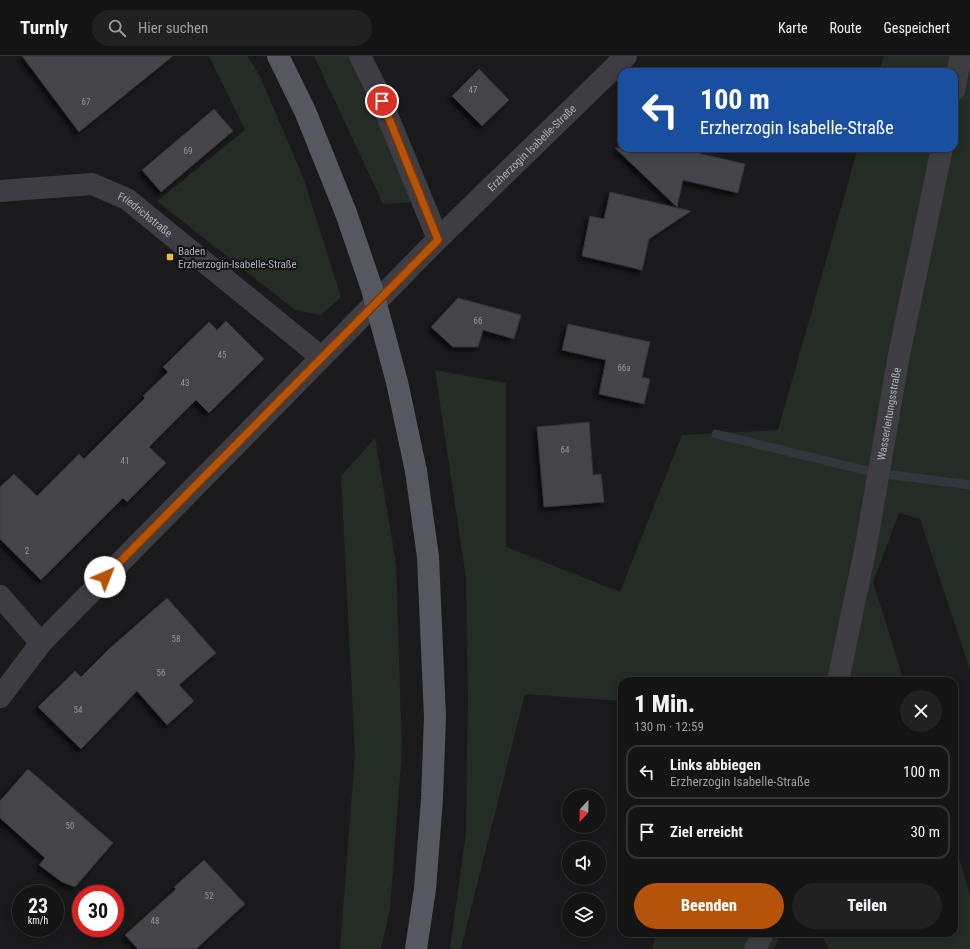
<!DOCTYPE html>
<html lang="de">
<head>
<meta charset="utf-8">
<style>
  body { margin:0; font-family:"Roboto Condensed",sans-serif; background:#212122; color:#f1f3f6; height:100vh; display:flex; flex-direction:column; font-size:15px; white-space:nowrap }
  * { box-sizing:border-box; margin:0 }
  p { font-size:13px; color:#9d9ea0 }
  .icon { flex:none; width:22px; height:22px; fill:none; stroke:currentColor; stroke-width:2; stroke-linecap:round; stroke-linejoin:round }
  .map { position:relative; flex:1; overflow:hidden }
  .sheet { position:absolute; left:618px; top:621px; width:340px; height:260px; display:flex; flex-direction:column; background:#141415; border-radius:12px; box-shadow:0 2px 10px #0003,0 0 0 1px #333334 }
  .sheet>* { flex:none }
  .guide { position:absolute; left:618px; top:12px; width:340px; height:84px; border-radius:12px; box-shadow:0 2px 10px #0003,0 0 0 1px #333334; background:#1a4fa0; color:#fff; overflow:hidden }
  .needle { width:26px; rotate:202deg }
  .fabs { position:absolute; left:562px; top:733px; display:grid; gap:8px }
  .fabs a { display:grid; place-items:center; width:44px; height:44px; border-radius:50%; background:#141415; box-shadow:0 2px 10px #0003,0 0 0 1px #333334; font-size:20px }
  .speed { position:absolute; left:12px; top:829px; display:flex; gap:8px; font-size:20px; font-weight:700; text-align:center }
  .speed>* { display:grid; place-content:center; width:52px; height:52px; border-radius:50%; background:#141415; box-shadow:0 2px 10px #0003,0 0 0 1px #333334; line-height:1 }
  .speed small { font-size:10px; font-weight:400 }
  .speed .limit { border:6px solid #d22; background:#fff; color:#111 }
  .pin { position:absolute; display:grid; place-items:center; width:34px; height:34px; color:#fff; margin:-17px; border:2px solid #fff; border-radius:50%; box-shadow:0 1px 4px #0007 }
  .me { position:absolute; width:44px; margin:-22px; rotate:44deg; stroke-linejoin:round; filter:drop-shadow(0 0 3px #0008) }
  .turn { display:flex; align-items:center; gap:14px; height:84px; padding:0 16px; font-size:18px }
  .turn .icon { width:52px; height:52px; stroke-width:2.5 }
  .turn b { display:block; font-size:28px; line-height:34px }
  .round { display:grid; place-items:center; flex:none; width:42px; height:42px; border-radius:21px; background:#212122 }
  .headline { display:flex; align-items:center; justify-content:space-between; height:68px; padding:0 16px }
  h1 { font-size:24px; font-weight:800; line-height:30px }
  .action { display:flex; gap:8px; margin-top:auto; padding:8px 16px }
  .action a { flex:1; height:46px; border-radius:24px; background:#b45309; color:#fff; font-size:16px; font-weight:800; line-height:46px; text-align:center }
  .action a+a { background:#212122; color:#f1f3f6 }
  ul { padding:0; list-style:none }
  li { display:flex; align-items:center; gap:12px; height:54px; margin:0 8px 6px; padding:0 8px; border:2px solid #333334; border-radius:12px }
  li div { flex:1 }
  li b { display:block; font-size:15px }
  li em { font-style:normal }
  header { display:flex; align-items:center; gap:24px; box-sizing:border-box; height:56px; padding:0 20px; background:#141415; border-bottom:1px solid #333334 }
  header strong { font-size:19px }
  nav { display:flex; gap:22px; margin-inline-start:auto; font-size:14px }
  .search { width:280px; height:36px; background:#212122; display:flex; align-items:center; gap:10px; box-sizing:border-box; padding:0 14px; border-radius:22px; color:#9d9ea0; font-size:15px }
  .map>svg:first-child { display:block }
</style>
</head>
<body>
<header>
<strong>Turnly</strong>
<div class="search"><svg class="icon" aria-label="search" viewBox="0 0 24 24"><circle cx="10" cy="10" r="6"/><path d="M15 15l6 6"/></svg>Hier suchen</div>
<nav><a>Karte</a><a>Route</a><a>Gespeichert</a></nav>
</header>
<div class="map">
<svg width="970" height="893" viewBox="0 0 970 893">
  <defs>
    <filter id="shadow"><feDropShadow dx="-3.5" dy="3.5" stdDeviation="2" flood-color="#0009"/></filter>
  </defs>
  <rect width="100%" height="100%" fill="#1a1a1c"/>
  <g fill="#242c26">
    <path d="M209 0H247L259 18 303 121 341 241 321 259 295 254 157 145 245 74Z"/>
    <path d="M314 0H357L414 146 383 148Z"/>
    <path d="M884 0H970V614L920 463 899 457 873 526 904 625H622V645L525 638 461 893H450L466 776 468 645 466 522 435 314 506 327V491L620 536 682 379 778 374 858 92H954V16H879Z"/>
    <path d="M375 382 396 508 402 693 390 853 381 893H340L355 698 341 420Z"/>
    <path d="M954 787 970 838V893H829L821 877H954Z"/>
    <path d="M657 877H781L774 893H652Z"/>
  </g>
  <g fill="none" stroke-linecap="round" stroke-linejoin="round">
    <g stroke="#30373f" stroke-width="9">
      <path d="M716 378 868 415"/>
      <path d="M886 418 970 429"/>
    </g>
  </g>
  <g fill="#444549" stroke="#343438" filter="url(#shadow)">
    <path d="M22 0H173L79 76Z"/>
    <path d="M479 13 509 44 482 70 452 40Z"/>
    <path d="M214 53 233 75 161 136 142 114Z"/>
    <path d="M615 92H676L745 108 738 137 683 124 677 151Z"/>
    <path d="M610 136 691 155 649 183 642 214 582 200 590 160 604 163Z"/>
    <path d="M458 242 521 259 514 283 483 274 478 291H453L431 271Z"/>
    <path d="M226 265 264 303 209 357 196 344 149 391 166 407 127 446 123 442 41 524 0 483V431L14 418 37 440 79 398 84 403 145 342 143 340 168 316 163 311 209 266 217 274Z"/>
    <path d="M568 268 650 286 642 321 650 323 644 348 599 338 606 304 562 294Z"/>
    <path d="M589 366 593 419 601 418 604 446 544 451 537 371Z"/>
    <path d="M167 542 216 597 179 629 194 645 167 669 137 635 81 693 38 651 75 615 81 621 109 593Z"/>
    <path d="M28 713 113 787 75 831 62 826 39 809 45 802 0 762V745Z"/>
    <path d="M204 804 245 848 196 893H138L125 879 176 833 174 831Z"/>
  </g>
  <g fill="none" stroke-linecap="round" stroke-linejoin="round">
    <g stroke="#3d3d43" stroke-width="22">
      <path d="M360 0 376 32 438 183"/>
      <path d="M954 34 961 0"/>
      <path id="s1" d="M0 135 92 128 127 143 321 301"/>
      <path d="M0 540 41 587"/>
      <path id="s2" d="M838 625 866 490 899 299 942 92"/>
      <path id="s3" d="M0 641 41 587 438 183 626 0"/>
      <path d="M755 893 763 877"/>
    </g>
    <g stroke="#57585f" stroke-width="22">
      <path d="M278 0 305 55 346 157"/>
      <path d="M416 893 425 833 432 743 435 661 428 501 416 415"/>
    </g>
    <path stroke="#57585f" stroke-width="22" d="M346 157 372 233 397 326 416 415"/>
  </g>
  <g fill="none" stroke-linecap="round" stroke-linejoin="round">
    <g stroke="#753606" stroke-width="10">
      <path id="route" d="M105 521 438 184 382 45"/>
    </g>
    <use href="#route" stroke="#b45309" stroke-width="7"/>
  </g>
  <rect fill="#e5c048" stroke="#151517" stroke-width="1.5" x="166" y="197" width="8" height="8" rx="2"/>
  <g text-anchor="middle" stroke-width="4" stroke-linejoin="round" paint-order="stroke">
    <g font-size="9" fill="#93959e">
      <text x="473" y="37">47</text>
      <text x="86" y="49">67</text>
      <text x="188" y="98">69</text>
      <text x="478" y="268">66</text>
      <text x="222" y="302">45</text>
      <text x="624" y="315">66a</text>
      <text x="185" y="330">43</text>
      <text x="565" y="397">64</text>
      <text x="125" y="408">41</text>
      <text x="27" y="498">2</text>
      <text x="176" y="586">58</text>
      <text x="161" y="620">56</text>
      <text x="78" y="657">54</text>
      <text x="70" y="773">50</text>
      <text x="209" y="843">52</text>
      <text x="155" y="868">48</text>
    </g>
    <g font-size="11" fill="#adb0ba" stroke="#151517">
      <text dy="4" stroke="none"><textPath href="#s3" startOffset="765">Erzherzogin Isabelle-Straße</textPath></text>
      <text dy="4" stroke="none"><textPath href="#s1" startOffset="154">Friedrichstraße</textPath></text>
      <text dy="4" stroke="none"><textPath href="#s2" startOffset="272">Wasserleitungsstraße</textPath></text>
    </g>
    <g font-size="11" fill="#adb0ba" stroke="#151517" text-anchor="start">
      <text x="178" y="199">Baden<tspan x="178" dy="13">Erzherzogin-Isabelle-Straße</tspan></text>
    </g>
  </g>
</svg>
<div class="fabs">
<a><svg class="needle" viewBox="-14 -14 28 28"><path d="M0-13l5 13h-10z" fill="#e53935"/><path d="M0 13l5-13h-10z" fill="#9d9ea0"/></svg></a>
<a><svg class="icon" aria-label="sound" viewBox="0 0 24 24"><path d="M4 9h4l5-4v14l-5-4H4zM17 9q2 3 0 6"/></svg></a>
<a><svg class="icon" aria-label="layers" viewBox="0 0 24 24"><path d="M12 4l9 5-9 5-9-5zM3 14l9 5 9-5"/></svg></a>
</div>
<div class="speed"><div>23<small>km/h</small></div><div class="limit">30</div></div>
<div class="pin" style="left:382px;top:45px;background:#d93025"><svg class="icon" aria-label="arrive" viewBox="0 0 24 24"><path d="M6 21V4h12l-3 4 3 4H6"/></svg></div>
<svg class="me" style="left:105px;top:521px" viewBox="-20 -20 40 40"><circle r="19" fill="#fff"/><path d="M0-13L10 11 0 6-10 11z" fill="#b45309"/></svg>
<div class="guide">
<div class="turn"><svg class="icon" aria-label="left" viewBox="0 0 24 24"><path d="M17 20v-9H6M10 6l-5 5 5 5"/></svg><div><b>100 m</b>Erzherzogin Isabelle-Straße</div></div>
</div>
<section class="sheet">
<div class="headline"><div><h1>1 Min.</h1><p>130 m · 12:59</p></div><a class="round"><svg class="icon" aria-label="close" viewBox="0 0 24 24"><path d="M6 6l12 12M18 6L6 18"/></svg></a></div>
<ul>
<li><svg class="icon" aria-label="left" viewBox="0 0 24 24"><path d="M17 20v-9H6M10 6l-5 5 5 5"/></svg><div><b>Links abbiegen</b><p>Erzherzogin Isabelle-Straße</p></div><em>100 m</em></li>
<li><svg class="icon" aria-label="arrive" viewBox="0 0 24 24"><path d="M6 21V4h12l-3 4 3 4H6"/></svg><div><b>Ziel erreicht</b></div><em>30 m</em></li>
</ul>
<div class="action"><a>Beenden</a><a>Teilen</a></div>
</section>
</div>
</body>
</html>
